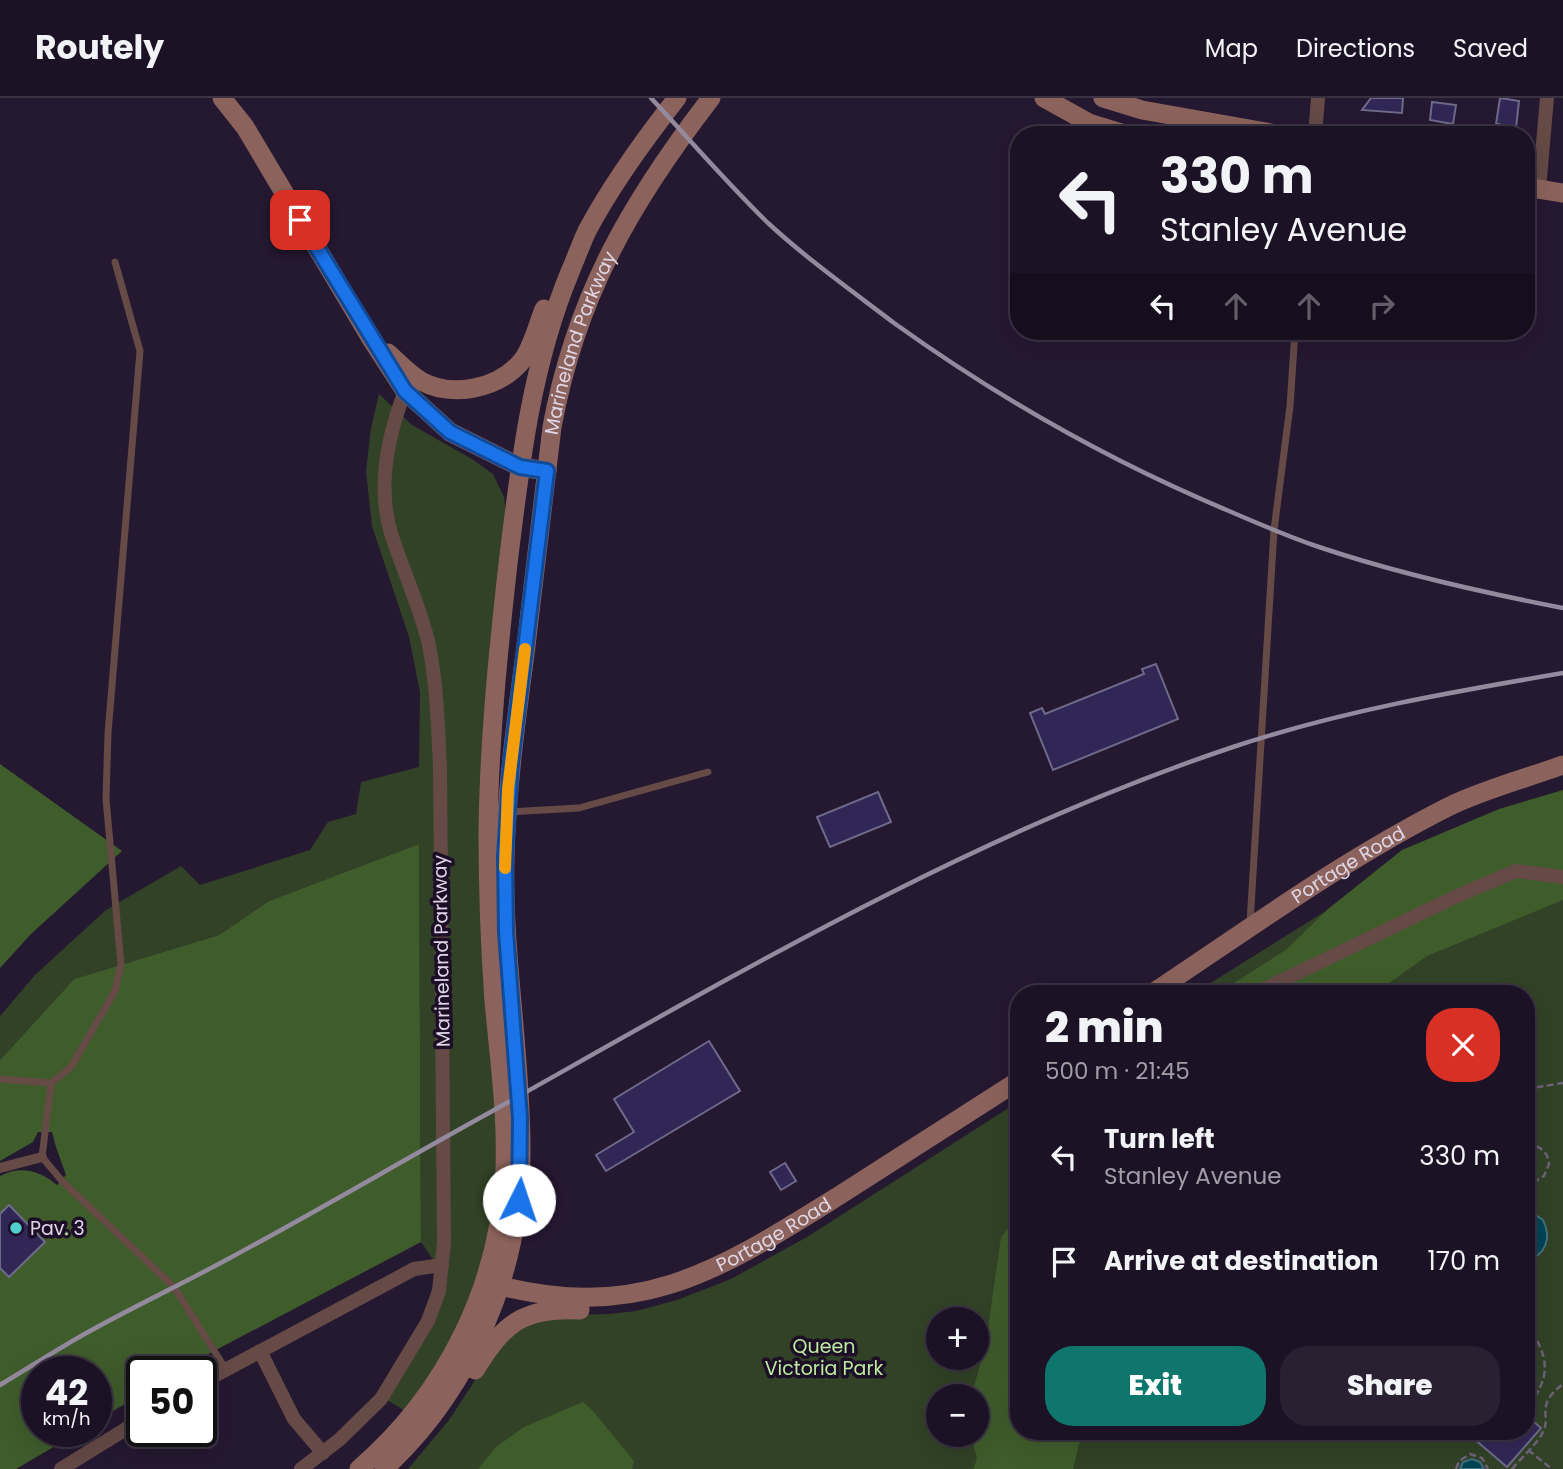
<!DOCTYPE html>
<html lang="en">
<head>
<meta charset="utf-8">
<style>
  body { margin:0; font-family:Poppins,sans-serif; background:#292032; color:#f1f3f6; height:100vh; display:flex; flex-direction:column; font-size:26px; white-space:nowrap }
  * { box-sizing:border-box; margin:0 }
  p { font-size:23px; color:#a09ea7 }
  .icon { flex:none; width:38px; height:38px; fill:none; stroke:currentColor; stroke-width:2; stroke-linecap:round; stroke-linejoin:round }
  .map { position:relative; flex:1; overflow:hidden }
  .side { position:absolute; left:1010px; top:887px; width:525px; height:455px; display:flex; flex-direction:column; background:#1c1225; border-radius:28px; box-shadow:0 7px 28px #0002,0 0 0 2px #3a3242 }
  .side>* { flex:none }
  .guide { position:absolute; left:1010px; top:28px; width:525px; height:214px; border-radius:28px; box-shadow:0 7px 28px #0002,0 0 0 2px #3a3242; background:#1c1225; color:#f1f3f6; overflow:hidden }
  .fabs { position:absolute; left:926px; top:1209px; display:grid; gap:14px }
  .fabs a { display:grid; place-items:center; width:63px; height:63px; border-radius:50%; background:#1c1225; box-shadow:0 7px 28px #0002,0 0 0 2px #3a3242; font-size:35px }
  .speed { position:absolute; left:21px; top:1258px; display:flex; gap:14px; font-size:35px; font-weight:700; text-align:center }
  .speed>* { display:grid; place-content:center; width:91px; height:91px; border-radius:50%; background:#1c1225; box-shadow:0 7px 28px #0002,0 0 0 2px #3a3242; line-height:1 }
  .speed small { font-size:18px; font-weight:400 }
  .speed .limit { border:4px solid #111; border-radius:10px; background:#fff; color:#111 }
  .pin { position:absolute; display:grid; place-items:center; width:60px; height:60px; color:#fff; margin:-30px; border-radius:14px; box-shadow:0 4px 10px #0006 }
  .me { position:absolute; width:77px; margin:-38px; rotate:4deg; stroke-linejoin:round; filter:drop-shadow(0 0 5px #0008) }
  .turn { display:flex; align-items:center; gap:24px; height:147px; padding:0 35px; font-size:32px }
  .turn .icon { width:91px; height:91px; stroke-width:2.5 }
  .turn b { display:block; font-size:49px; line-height:60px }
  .lanes { display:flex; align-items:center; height:66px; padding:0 35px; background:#0003; justify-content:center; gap:35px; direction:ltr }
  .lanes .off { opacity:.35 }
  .round { display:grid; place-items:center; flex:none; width:74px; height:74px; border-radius:28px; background:#292032 }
  .overview { display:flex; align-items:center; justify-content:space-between; height:119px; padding:0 35px }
  h1 { font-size:42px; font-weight:800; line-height:52px }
  .primary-button { display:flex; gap:14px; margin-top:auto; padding:14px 35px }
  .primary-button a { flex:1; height:80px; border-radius:28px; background:#0f766e; color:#fff; font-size:28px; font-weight:800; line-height:80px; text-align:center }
  .primary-button a+a { background:#292032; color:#f1f3f6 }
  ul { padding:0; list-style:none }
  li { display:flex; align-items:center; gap:21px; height:105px; padding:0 35px }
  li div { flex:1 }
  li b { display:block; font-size:26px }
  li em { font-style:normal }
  header { display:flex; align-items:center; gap:42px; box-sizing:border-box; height:98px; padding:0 35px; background:#1c1225; border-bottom:2px solid #3a3242 }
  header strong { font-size:33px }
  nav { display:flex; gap:38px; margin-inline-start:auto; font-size:24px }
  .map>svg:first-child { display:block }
</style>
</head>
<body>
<header>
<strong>Routely</strong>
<nav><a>Map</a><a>Directions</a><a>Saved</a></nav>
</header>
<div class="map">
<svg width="1563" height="1371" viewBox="0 0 1563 1371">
  <rect width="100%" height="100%" fill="#251831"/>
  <g fill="#314226" fill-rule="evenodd">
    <path d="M379 296 412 327 472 361 493 376 504 399 507 422 485 604 498 1021 497 1077 490 1136 471 1201 442 1263 405 1313 384 1300 446 1181 421 1144 419 746 269 803 219 837 74 881 0 962V918L35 877 106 812 181 768 200 787 310 752 328 724 356 716 361 684 419 669 420 594 409 539 372 428 366 373 371 330Z"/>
    <path d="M1563 702V1371H408L449 1322 491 1258 508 1236 553 1217 609 1216 636 1213 677 1202 731 1181 807 1139 1018 1004V1334H1526V896H1193L1436 744ZM938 1222H976V1260H938ZM938 1298H976V1337H938Z"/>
  </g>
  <g fill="#3f5c2b">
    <path d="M0 666 122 753 31 836 0 870Z"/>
    <path d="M1563 692V802L1427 858 1374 896H1217L1287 851 1328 811 1402 752 1499 711Z"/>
    <path d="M419 746 421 1144 212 1254 178 1274H142V1296L96 1323V1274H37V1334H79L16 1371H0V1170L9 1179 45 1144 10 1107 0 1116V1078C21 1067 40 1073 57 1087L66 1077 56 1049 52 1034H38L33 1044 0 1063V962L74 881 219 837 269 803Z"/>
    <path d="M1018 1118V1334H1082L1073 1371H973L977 1361 971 1337H976V1298H971L985 1251 1001 1139Z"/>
    <path d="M583 1304 593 1313 634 1363 632 1371H478L496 1349 524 1329Z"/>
  </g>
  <g fill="#045" stroke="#437081" stroke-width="2">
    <path d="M1526 1111 1543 1122C1552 1140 1546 1157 1526 1163L1532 1148 1526 1136Z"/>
    <path d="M1472 1361 1480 1364 1484 1371H1460L1463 1364Z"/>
  </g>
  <g fill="#312756" stroke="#6e6a8a" stroke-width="2">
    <path d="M1371 0H1403L1402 15 1362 12Z"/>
    <path d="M1500 0 1519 3 1516 30 1511 29 1510 34 1498 32 1499 26H1496Z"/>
    <path d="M1432 4 1456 7 1453 26 1430 22Z"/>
    <path d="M1156 566 1178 621 1053 672 1030 615 1042 610 1045 616 1144 576 1142 571Z"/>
    <path d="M878 694 891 724 830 749 817 719Z"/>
    <path d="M709 943 740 993 606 1073 596 1057 634 1034 614 1001Z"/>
    <path d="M785 1065 796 1083 781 1092 770 1074Z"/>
    <path d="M9 1107 45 1144 9 1179 0 1170V1116Z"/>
    <path d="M1526 1317 1541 1330 1507 1369 1466 1334H1526Z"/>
  </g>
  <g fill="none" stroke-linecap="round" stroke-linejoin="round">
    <g stroke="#6d6278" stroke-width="2.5" stroke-dasharray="7 3.5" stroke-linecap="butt">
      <path d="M1526 991 1563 985"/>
      <path d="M1526 1046C1539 1047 1548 1053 1549 1066L1544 1078 1526 1089"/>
      <path d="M1526 1144 1529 1153 1526 1158"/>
      <path d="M1526 1225C1550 1258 1552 1280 1526 1310"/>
      <path d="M1528 1352 1552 1371"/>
      <path d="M1456 1371 1459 1363 1470 1356 1482 1360 1488 1371"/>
      <path d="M1512 1371C1521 1360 1535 1348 1542 1336 1553 1318 1533 1309 1563 1286"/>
    </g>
    <g stroke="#654a46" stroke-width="7">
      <path d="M115 164 140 253 108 635 106 701 121 866 115 893 71 969 51 985 42 1059 62 1083 174 1189 225 1270"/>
      <path d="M507 714 579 710 708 674"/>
      <path d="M1250 825 1274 432 1290 308 1295 233"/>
      <path d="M0 981 51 985"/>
    </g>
    <path stroke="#654a46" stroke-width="10" d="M0 1070 42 1059"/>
    <g stroke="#654a46" stroke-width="14">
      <path d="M1315 37 1318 0"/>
      <path d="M1539 91 1547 0"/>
      <path d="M1254 896 1457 798 1516 773 1563 779"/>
      <path d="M260 1253 294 1321 323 1355"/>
      <path d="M201 1285 414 1171 442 1167"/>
      <path d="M61 1371 142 1321"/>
      <path d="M301 1371 339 1342 381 1301 428 1223 439 1193 444 1145 440 670C438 629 437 588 429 547 420 508 403 473 391 435 377 389 388 337 405 293"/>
    </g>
    <g stroke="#8c635c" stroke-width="19">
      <path d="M222 0 245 29 370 239 405 293 450 334 520 369 547 373"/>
      <path d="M1044 0 1089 25 1128 37"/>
      <path d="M1103 0 1142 12 1282 37"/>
      <path d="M1526 89 1563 95"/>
      <path d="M388 255C398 264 409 276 421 283 452 300 497 291 520 265 531 254 538 226 544 211"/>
      <path id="s1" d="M1151 896C1249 831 1343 762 1448 709 1482 692 1527 680 1563 667"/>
      <path id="s2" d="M489 1185C639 1226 718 1173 840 1097 900 1059 959 1021 1018 983"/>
      <path d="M475 1272C504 1225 523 1209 580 1212"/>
      <path d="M359 1371C447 1295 500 1187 505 1071 507 1014 499 959 494 903 490 847 488 791 488 735 489 645 498 555 508 466 520 366 531 268 570 174 576 160 581 146 587 133 612 86 644 42 677 0"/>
      <path id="s3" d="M384 1371C472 1290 522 1170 521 1050 521 952 502 855 505 757 507 689 516 623 525 556 534 481 543 405 552 329 576 198 631 104 711 0"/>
    </g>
    <g stroke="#948a9e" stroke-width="4.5">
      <path d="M651 0C690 42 727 85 768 125 807 161 852 193 894 225 1000 301 1109 363 1229 413 1259 426 1289 439 1319 449 1399 476 1480 494 1563 510"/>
      <path d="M0 1287C30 1269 59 1250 90 1233 135 1208 182 1186 228 1161 312 1116 395 1067 478 1021 723 884 966 738 1233 649 1341 613 1451 594 1563 575"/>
    </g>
  </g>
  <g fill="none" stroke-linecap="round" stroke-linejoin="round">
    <g stroke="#114b97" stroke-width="18">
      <path id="route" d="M300 122 405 293 450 334 520 369 547 373 511 665 505 758 506 834 520 1020 519 1102"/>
    </g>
    <use href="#route" stroke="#1a73e8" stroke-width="12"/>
    <path stroke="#f59e0b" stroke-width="12" d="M505 770 508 691 525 551"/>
  </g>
  <circle fill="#52cdcd" stroke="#1c0e27" stroke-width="2.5" cx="16" cy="1130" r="7"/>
  <g text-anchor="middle" stroke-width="7" stroke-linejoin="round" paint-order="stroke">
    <g font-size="19" fill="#dfd7e8" stroke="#1c0e27">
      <text dy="7" stroke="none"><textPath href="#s3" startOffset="1172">Marineland Parkway</textPath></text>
      <text dy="7" stroke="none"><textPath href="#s1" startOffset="236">Portage Road</textPath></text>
      <text transform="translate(441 853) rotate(-91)" y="7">Marineland Parkway</text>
      <text dy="7" stroke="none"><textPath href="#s2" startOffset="299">Portage Road</textPath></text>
    </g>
    <g font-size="19" fill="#dfd7e8" stroke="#1c0e27" text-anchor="start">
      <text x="30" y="1137">Pav. 3</text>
    </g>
    <g font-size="19" fill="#bcea9e" stroke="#1c0e27">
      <text x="824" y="1255">Queen<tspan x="824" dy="22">Victoria Park</tspan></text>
    </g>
  </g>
</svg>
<div class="fabs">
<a>+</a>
<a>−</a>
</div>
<div class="speed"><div>42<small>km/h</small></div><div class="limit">50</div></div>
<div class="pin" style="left:300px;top:122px;background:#d93025"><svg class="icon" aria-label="arrive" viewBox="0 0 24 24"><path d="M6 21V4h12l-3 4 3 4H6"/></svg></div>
<svg class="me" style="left:519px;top:1102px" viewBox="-20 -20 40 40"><circle r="19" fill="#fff"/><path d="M0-13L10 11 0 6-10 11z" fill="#1a73e8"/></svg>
<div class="guide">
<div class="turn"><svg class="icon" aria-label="left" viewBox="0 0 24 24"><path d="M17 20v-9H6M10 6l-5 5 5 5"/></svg><div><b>330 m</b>Stanley Avenue</div></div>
<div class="lanes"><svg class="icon" aria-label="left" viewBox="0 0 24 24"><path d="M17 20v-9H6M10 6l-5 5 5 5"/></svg><svg class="icon off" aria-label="ahead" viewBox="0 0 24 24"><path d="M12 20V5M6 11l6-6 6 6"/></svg><svg class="icon off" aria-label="ahead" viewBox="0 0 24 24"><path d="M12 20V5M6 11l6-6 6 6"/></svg><svg class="icon off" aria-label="right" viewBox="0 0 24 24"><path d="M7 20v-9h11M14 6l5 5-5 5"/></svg></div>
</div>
<section class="side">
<div class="overview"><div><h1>2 min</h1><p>500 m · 21:45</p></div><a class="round" style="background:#d93025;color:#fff"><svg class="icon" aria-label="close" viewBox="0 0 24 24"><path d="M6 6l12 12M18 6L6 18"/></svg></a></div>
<ul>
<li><svg class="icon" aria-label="left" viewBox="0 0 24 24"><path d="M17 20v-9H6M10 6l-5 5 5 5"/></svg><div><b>Turn left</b><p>Stanley Avenue</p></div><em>330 m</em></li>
<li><svg class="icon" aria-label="arrive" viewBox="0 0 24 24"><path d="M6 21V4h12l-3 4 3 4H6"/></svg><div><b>Arrive at destination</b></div><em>170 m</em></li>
</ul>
<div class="primary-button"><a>Exit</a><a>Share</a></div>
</section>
</div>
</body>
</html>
